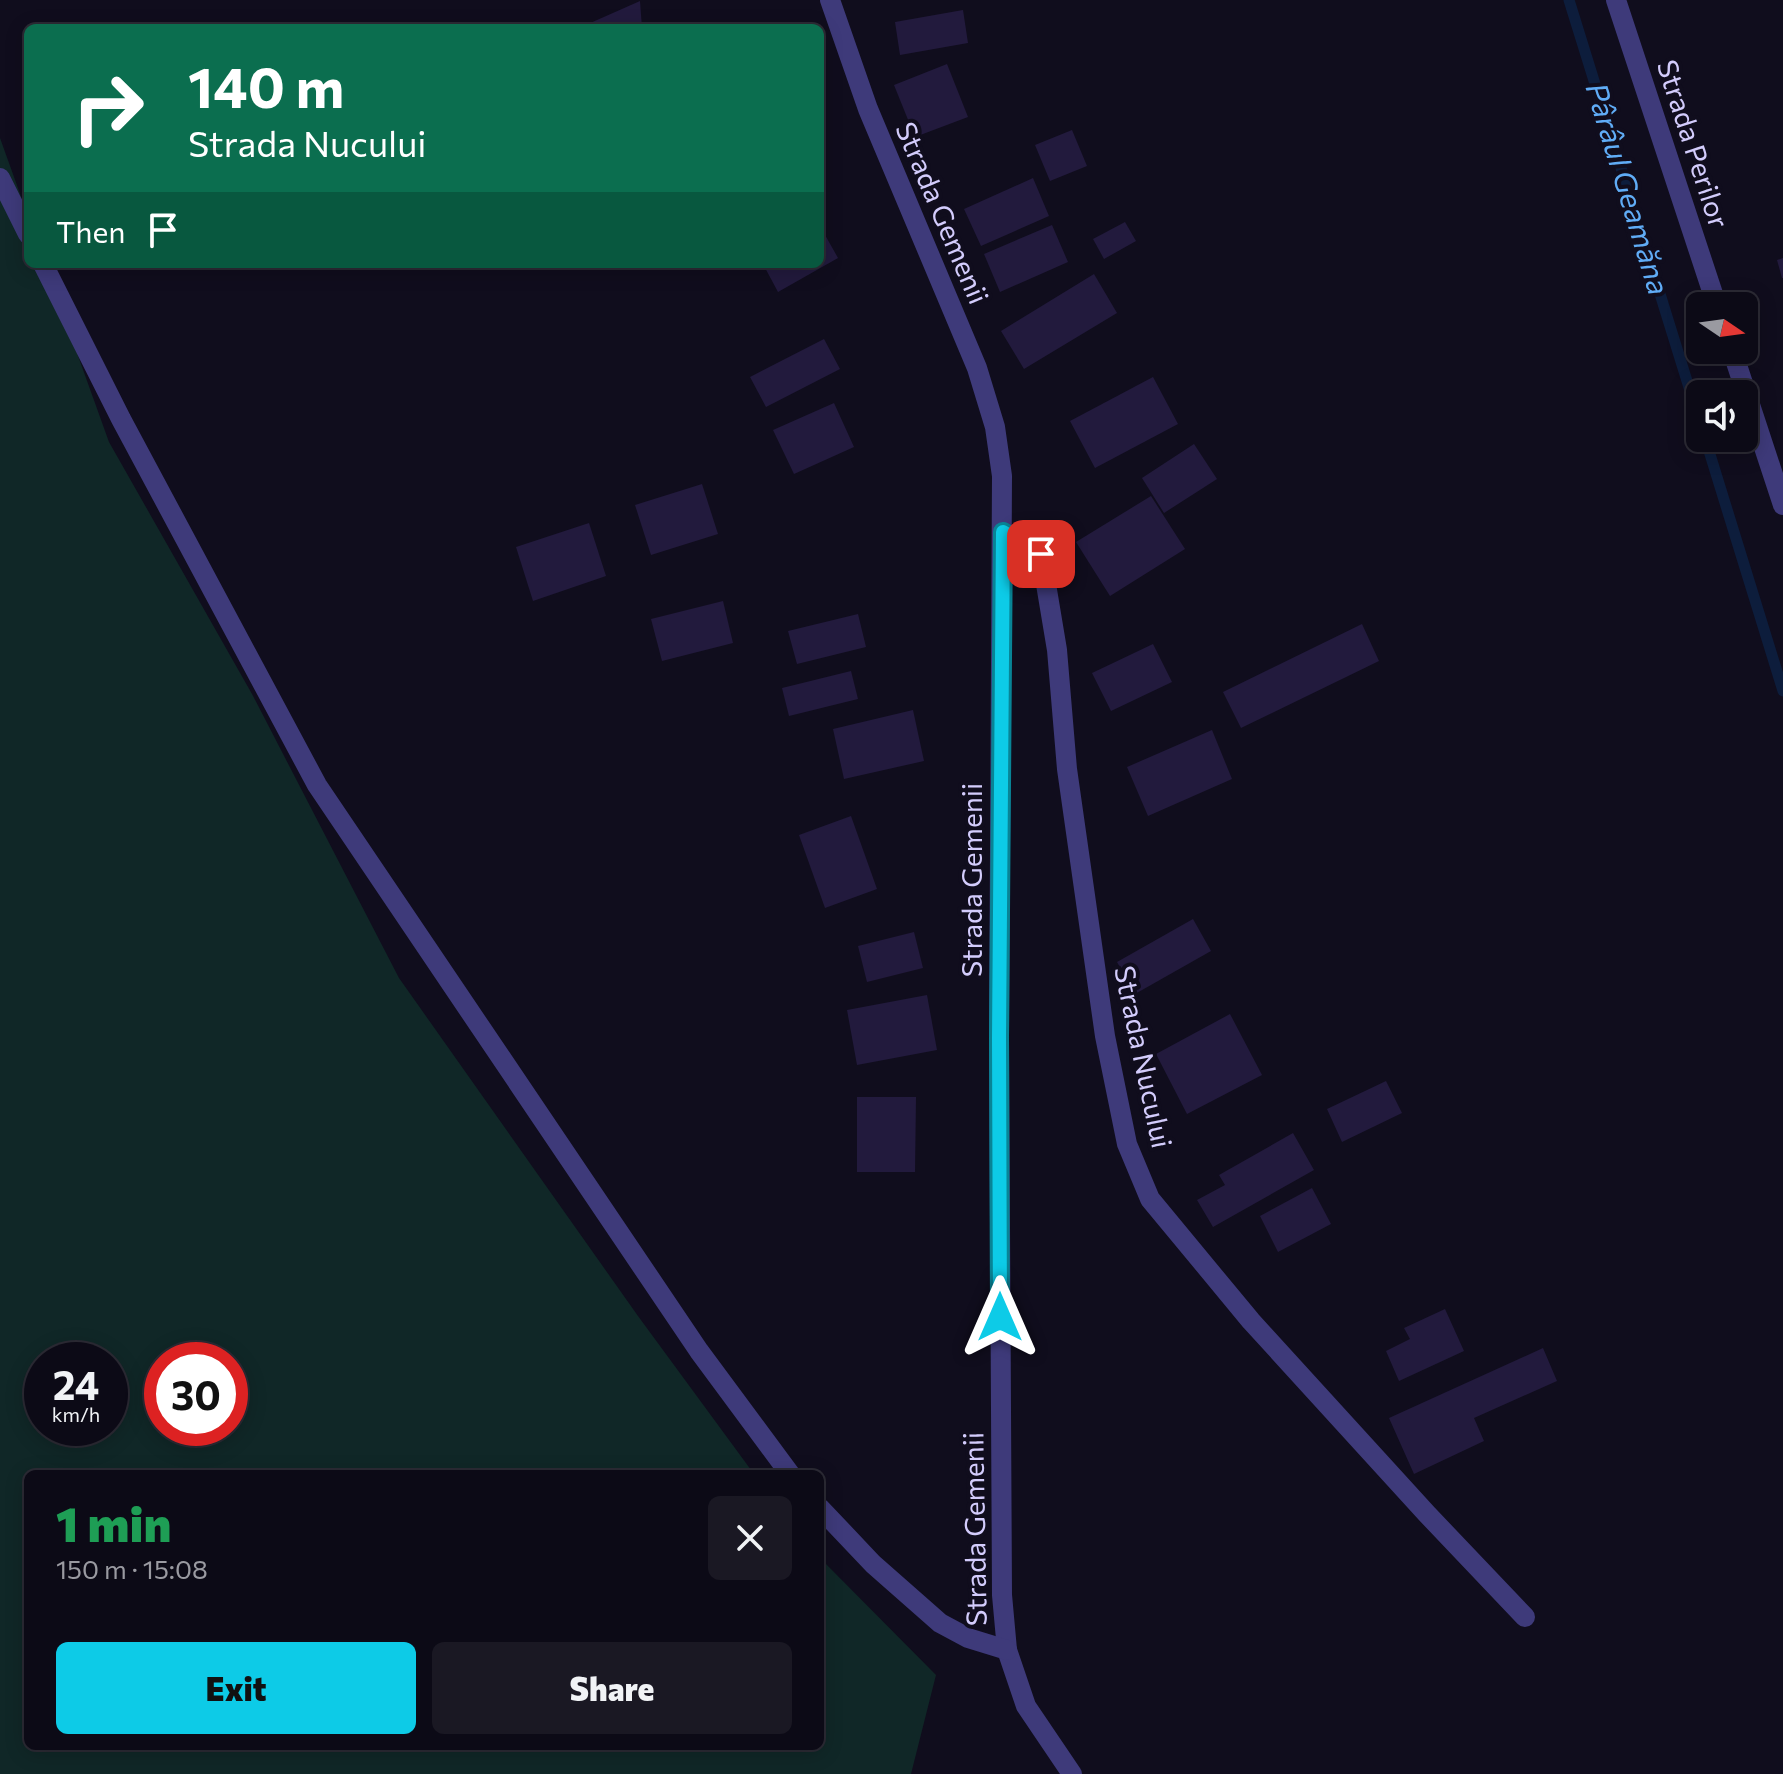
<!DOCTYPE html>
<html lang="en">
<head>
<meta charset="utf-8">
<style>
  body { margin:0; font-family:Commissioner,sans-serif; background:#1a1823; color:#f1f3f6; height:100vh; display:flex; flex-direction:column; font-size:30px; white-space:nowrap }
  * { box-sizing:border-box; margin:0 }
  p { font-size:26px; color:#9a9aa1 }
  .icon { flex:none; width:44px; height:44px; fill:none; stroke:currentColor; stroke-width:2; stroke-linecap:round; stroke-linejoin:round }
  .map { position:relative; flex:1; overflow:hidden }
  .drawer { position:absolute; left:24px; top:1470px; width:800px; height:280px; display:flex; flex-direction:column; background:#0c0a16; border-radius:12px; box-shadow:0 4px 20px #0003,0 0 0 2px #2c2b35 }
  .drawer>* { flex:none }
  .hud { position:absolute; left:24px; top:24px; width:800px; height:244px; border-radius:12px; box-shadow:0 4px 20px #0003,0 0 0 2px #2c2b35; background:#0b6e4f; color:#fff; overflow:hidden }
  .needle { width:52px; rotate:103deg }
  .buttons { position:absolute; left:1686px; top:292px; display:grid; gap:16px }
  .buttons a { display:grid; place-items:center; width:72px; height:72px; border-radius:12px; background:#0c0a16; box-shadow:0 4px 20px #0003,0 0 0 2px #2c2b35; font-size:40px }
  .speed { position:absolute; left:24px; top:1342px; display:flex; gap:16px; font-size:40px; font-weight:700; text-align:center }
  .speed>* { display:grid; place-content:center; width:104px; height:104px; border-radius:50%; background:#0c0a16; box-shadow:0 4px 20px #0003,0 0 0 2px #2c2b35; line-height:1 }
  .speed small { font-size:20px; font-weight:400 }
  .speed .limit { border:12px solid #d22; background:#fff; color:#111 }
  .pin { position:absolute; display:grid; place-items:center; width:68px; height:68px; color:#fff; margin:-34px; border-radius:16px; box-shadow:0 4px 12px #0006 }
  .me { position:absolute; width:88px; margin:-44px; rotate:0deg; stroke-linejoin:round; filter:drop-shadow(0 0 6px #0008) }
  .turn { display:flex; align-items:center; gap:28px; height:168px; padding:0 32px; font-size:36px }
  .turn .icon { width:104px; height:104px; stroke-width:2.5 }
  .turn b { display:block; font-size:56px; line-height:68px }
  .then { display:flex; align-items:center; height:76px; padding:0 32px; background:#0003; gap:16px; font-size:30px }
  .round { display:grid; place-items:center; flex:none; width:84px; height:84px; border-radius:12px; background:#1a1823 }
  .headline { display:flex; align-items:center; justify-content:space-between; height:136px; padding:0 32px }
  h1 { font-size:48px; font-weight:800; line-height:60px; color:#1e9e55 }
  .action { display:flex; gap:16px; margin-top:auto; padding:16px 32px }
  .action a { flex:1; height:92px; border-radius:12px; background:#0dcbe7; color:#111; font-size:32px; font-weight:800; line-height:92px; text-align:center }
  .action a+a { background:#1a1823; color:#f1f3f6 }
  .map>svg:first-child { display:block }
</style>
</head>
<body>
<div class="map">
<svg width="1783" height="1774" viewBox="0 0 1783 1774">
  <rect width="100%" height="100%" fill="#100d1d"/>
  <path fill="#102727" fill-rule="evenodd" d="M0 138 28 216V264H45L109 442 252 694 399 978 638 1316 754 1474H28V1746H820V1558L936 1675 911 1774H0ZM42 1360H110V1428H42ZM162 1360H230V1428H162Z"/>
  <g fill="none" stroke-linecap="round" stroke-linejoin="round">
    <g stroke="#0d1d3c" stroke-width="11">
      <path d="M1569 0 1700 423"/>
      <path d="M1705 438 1783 691"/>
    </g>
  </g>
  <g fill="#221a3d">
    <path d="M640 1 642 28H579Z"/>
    <path d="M963 10 968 43 900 55 895 22Z"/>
    <path d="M668 23 670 28H651V27Z"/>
    <path d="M947 64 968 117 915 137 894 85Z"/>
    <path d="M1072 130 1087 166 1050 181 1035 145Z"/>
    <path d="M1033 178 1049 216 981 246 964 209Z"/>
    <path d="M1125 222 1136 241 1104 259 1093 239Z"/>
    <path d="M1052 225 1068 262 1000 292 984 254Z"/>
    <path d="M820 226 838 258 778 292 763 264H820Z"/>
    <path d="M1783 258V278H1782L1777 260Z"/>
    <path d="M1094 274 1117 313 1024 369 1001 331Z"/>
    <path d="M824 339 840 369 766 407 750 377Z"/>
    <path d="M1153 377 1178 424 1095 468 1070 421Z"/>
    <path d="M834 403 854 447 794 474 773 430Z"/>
    <path d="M1194 444 1217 479 1164 513 1142 478Z"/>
    <path d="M702 484 718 534 651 555 635 505Z"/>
    <path d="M1151 496 1185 549 1110 596 1076 542Z"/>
    <path d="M589 523 606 576 533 601 516 547Z"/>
    <path d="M723 601 733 643 662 661 651 619Z"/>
    <path d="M858 614 866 647 797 664 788 631Z"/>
    <path d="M1362 624 1379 661 1241 728 1223 692Z"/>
    <path d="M1153 644 1172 682 1111 711 1092 673Z"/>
    <path d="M851 671 858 699 789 716 782 688Z"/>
    <path d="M913 710 924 761 844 779 833 729Z"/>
    <path d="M1212 730 1232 779 1148 816 1127 767Z"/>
    <path d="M851 816 877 889 825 908 799 835Z"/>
    <path d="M1193 919 1211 951 1135 994 1117 962Z"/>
    <path d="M914 932 923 968 867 982 858 946Z"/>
    <path d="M927 995 937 1050 857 1065 847 1010Z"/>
    <path d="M1230 1014 1262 1075 1187 1114 1156 1054Z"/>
    <path d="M1386 1081 1402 1113 1342 1142 1327 1109Z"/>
    <path d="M857 1097H916L915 1172H857Z"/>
    <path d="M1293 1133 1314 1170 1213 1227 1197 1200 1225 1185 1219 1175Z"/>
    <path d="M1312 1188 1331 1224 1278 1252 1260 1216Z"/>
    <path d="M1445 1309 1464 1351 1399 1381 1386 1351 1410 1339 1404 1328Z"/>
    <path d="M1543 1348 1557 1381 1474 1418 1484 1441 1414 1474 1389 1418Z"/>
  </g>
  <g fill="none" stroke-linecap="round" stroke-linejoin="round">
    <g stroke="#3e3a7a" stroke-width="20">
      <path d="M830 0 868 109 977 368 995 427 1002 476 999 1038 1002 1595 1007 1650 1026 1706 1072 1774"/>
      <path d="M1616 0 1717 306"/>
      <path d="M0 178 28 234"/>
      <path d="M43 264 121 419 317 785 699 1351 790 1474"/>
      <path d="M1732 350 1783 505"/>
      <path d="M1003 532 1041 554 1057 650 1067 769 1105 1036 1127 1144 1150 1199 1251 1321 1427 1514 1525 1617"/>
      <path d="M820 1508 873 1564 940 1623 968 1638 1007 1650"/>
    </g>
  </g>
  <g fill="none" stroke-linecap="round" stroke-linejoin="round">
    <g stroke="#088496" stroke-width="20">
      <path id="route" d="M1000 1317 999 1038 1003 532 1041 554"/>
    </g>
    <use href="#route" stroke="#0dcbe7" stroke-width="14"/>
  </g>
  <g text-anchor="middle" stroke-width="8" stroke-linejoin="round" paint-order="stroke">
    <g font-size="28" fill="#d3ccfc" stroke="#100d1d">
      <text transform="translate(1693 144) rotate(72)" y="10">Strada Perilor</text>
      <text transform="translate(942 213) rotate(67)" y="10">Strada Gemenii</text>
      <text transform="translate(972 880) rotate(-90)" y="10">Strada Gemenii</text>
      <text transform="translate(1143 1057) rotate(78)" y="10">Strada Nucului</text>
      <text transform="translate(975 1529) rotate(-91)" y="10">Strada Gemenii</text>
    </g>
    <g font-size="30" font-style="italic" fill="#60acf6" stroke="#100d1d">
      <text transform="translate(1627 189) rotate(73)" y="10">Pârâul Geamăna</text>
    </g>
  </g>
</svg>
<div class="buttons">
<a><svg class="needle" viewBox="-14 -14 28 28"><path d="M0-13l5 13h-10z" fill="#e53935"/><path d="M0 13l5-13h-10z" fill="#9a9aa1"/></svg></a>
<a><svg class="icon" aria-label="sound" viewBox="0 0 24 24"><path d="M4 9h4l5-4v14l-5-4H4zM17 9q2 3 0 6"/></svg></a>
</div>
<div class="speed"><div>24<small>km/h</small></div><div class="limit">30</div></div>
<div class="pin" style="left:1041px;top:554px;background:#d93025"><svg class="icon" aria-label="arrive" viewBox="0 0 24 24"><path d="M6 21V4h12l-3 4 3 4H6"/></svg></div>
<svg class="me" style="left:1000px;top:1317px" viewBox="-20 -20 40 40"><path d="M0-17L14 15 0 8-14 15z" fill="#0dcbe7" stroke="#fff" stroke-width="4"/></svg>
<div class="hud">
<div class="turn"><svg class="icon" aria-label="right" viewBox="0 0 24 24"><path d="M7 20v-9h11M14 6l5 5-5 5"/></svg><div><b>140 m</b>Strada Nucului</div></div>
<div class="then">Then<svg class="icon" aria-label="arrive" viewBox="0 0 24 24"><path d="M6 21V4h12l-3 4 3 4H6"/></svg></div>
</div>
<section class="drawer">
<div class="headline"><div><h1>1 min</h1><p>150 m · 15:08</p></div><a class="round"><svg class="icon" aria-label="close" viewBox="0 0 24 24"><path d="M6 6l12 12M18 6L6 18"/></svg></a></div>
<div class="action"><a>Exit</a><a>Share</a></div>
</section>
</div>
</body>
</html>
